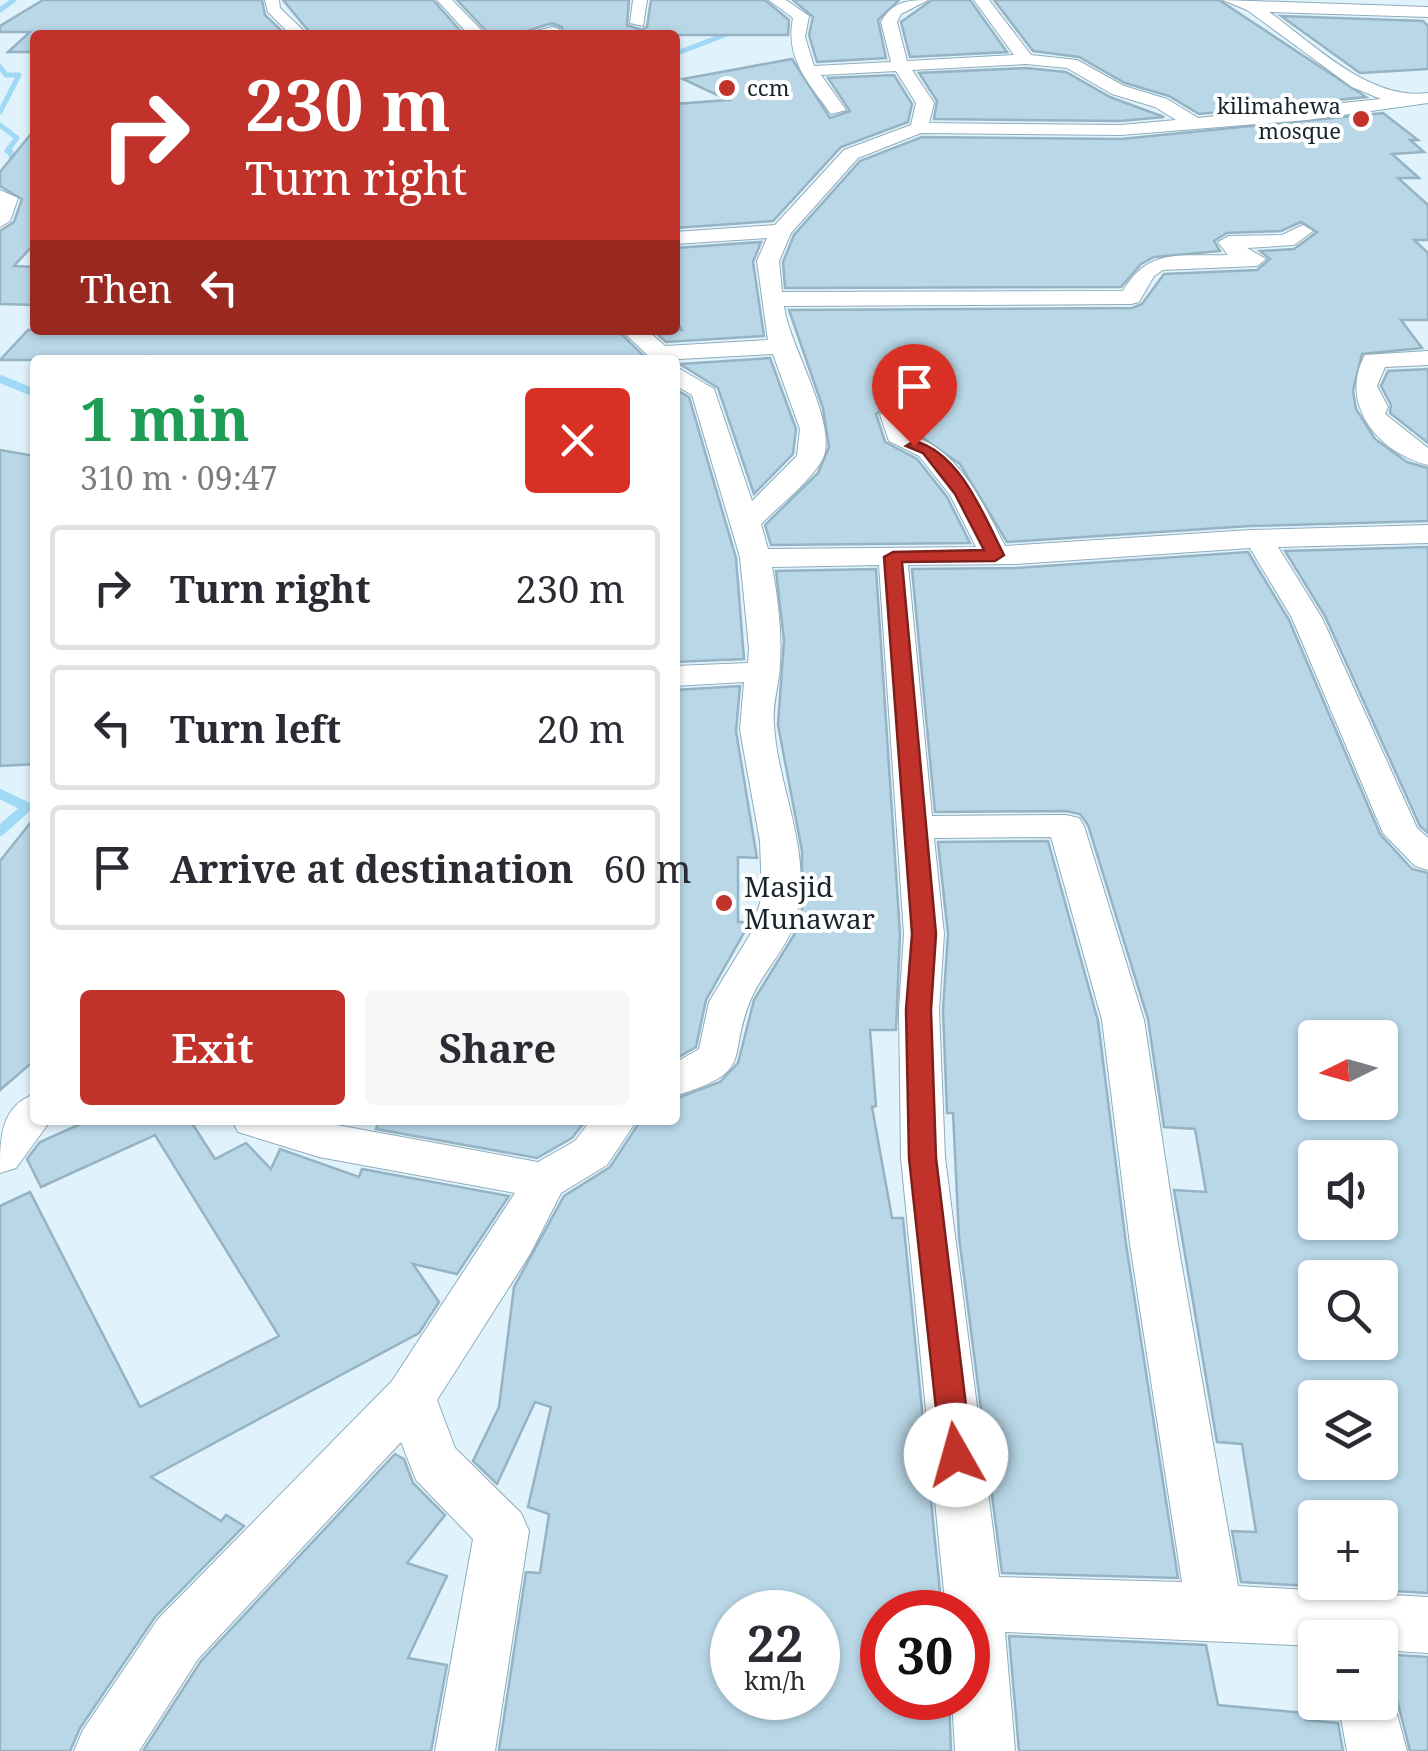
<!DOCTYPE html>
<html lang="en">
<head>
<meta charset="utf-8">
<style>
  body { margin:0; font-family:"Noto Serif",serif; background:#f7f7f7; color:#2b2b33; height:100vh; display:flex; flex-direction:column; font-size:38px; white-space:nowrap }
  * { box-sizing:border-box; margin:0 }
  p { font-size:32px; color:#7c7c81 }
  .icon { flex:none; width:55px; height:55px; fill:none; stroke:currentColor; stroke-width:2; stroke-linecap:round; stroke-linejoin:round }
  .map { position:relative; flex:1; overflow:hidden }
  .panel { position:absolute; left:30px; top:355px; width:650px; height:770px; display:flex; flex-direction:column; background:#fff; border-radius:10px; box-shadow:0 2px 8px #0004 }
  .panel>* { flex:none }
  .banner { position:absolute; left:30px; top:30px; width:650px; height:305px; border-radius:10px; box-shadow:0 2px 8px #0004; background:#c0322a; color:#fff; overflow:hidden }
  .needle { width:65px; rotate:265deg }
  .tools { position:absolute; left:1298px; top:1020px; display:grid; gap:20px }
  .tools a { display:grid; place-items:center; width:100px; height:100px; border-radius:10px; background:#fff; box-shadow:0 2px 8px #0004; font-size:50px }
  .speed { position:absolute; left:710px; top:1590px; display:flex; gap:20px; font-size:50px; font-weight:700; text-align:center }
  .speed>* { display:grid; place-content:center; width:130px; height:130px; border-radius:50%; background:#fff; box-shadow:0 2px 8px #0004; line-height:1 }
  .speed small { font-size:25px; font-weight:400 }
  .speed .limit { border:15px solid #d22; background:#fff; color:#111 }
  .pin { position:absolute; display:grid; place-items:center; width:85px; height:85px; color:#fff; margin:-102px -42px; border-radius:50% 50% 50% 0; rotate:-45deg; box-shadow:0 0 10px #0007 }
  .pin .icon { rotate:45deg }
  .me { position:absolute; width:110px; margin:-55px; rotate:353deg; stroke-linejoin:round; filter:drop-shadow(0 0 8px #0008) }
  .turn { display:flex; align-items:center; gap:35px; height:210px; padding:0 50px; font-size:45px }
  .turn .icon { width:130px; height:130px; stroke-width:2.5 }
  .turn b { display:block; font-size:70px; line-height:85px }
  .then { display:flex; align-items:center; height:95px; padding:0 50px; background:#0003; gap:20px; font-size:38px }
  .round { display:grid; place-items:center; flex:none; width:105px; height:105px; border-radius:10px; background:#f7f7f7 }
  .head { display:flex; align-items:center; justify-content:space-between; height:170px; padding:0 50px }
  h1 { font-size:60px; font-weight:700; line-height:75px; color:#1e9e55 }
  .button { display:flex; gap:20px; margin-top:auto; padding:20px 50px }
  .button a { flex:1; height:115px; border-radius:10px; background:#c0322a; color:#fff; font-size:40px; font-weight:700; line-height:115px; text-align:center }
  .button a+a { background:#f7f7f7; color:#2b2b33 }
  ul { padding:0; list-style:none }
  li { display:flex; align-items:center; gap:30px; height:125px; margin:0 20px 15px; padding:0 30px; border:5px solid #e1e1e2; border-radius:10px }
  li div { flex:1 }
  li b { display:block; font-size:38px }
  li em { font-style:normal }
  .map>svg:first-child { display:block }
</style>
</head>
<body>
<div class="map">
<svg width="1428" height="1751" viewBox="0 0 1428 1751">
  <rect width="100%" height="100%" fill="#e0f3fd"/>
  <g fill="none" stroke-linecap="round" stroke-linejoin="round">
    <g stroke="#a0d9f6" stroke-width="5">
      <path d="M559 0 542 16 543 21 587 35"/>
      <path d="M0 10 14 0"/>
      <path d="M675 54 737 30"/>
      <path d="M0 67 6 75H19L0 112"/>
      <path d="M0 125 17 138 7 151"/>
    </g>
    <path stroke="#a0d9f6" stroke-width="6" d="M9 149 15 165 35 164"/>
    <path stroke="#a0d9f6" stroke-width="8" d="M0 379 35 393"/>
    <path stroke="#a0d9f6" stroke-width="10" d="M0 794 27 807 0 831"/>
  </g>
  <g fill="#b9d7e7" stroke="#96b3c3" stroke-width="2.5" fill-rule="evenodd">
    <path d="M43 0H262L265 15 286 35H35V52H8L30 32H0V26Z"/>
    <path d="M283 0H433L464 35H312Z"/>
    <path d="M457 0H629L627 25 642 30 647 27 651 0H765L789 20 788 35H563L562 27 552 23 514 35H490Z"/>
    <path d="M793 0H899L878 20 886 58 817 62 809 35 813 17Z"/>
    <path d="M932 0H970L1007 52 910 57 901 22Z"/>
    <path d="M994 0H1219L1366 97 1199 114 1169 96 1125 83 1079 57 1033 51Z"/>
    <path d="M1281 16 1423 21 1428 26V69L1360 73Z"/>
    <path d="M792 59 830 118 850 111 828 78 894 75 912 104 908 122 841 147 773 221 675 228V104L728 100 683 79Z"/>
    <path d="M1026 68 1066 72 1110 97 1164 117 1121 121 934 119 937 101 919 73Z"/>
    <path d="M1383 113 1418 140H1410L1424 152 1392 154 1419 178H1398L1428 205V240H1414L1428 253V320H1401L1422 348 1362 354 1353 391 1356 409 1375 439 1407 462 1428 468V521L1250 526 1007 542 960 464 916 433 905 409 894 403 876 414 885 442 917 459 947 497 970 543 771 545 765 525 818 473 829 447 823 408 789 310 1132 308 1142 304 1164 274 1257 270 1270 259 1260 251 1294 249 1317 232 1301 222 1281 231 1227 233 1214 241 1220 251 1154 257 1141 264 1121 287 785 288 783 262 794 235 860 161 922 137 1121 139Z"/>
    <path d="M35 129V243L14 266 35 267V305L0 304V231L14 222 22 199 0 186V172Z"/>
    <path d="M761 242 753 262 764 336 666 342 653 330H682L675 318V248Z"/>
    <path d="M28 330H617L648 360H185L145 356 140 360H0Z"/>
    <path d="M770 358 796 429 793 454 754 494 718 388 680 364Z"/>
    <path d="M1428 369V443L1390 413 1391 405 1381 386 1388 371Z"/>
    <path d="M675 389 689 397 736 558 744 659 675 662Z"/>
    <path d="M0 450 35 456V764L0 766Z"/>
    <path d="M1428 547V833L1420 826 1325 616 1285 551Z"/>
    <path d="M1248 552 1289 620 1380 834 1412 869 1428 873V1593L1241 1582 1232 1531 1256 1532 1242 1444 1217 1442 1174 1190 1206 1192 1195 1129 1164 1127 1148 1019 1088 825 1080 814 1066 811 935 812 912 569 1015 568ZM1315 1038H1380V1102H1315ZM1315 1158H1380V1222H1315ZM1315 1278H1380V1342H1315ZM1315 1398H1380V1462H1315ZM1315 1518H1380V1582H1315Z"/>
    <path d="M876 569 900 934 896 1030H870L876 1106 872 1107 892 1218H903L942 1612H882V1698H949L951 1751 499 1750 526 1572 540 1573 549 1514 528 1507 551 1407 535 1402 497 1484 473 1461 499 1407 514 1287 564 1196 610 1167 641 1120H675V1099L720 1082 738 1063 754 1000 802 922V851L778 725 784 640 776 571ZM732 1612H818V1698H732Z"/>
    <path d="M740 686 736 731 757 858 738 857V922H750L706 1000 696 1047 675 1059V690Z"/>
    <path d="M35 817V1060L0 1090V861Z"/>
    <path d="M1048 841 1098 1021 1126 1244 1178 1578 1002 1573 959 1237 953 1113H947L943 1010 948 934 938 842Z"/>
    <path d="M89 1120H190L215 1159 246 1143 271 1169 280 1149 359 1177 362 1169 509 1196 457 1274 413 1264 439 1302 419 1333 151 1477 221 1521 226 1515 244 1526 155 1617 80 1728 70 1751H0V1206L30 1192 140 1407 279 1336 155 1135 41 1187 27 1159 40 1142Z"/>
    <path d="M379 1120H586L572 1138 537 1158 376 1129Z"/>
    <path d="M395 1454 404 1459 413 1483 445 1515 407 1563 447 1576 408 1658 447 1665 431 1751H143L201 1661Z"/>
    <path d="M1009 1636 1206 1645 1218 1705 1304 1713 1306 1720 1338 1723 1343 1751H1019Z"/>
    <path d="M1380 1654 1428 1657V1751H1410L1392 1680 1380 1675Z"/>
  </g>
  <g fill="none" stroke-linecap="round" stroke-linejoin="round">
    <g stroke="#8facbb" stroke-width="2">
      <g id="street">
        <path d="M265 0H279L280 8 308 35H291L268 12Z"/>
        <path d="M437 0H452L486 35H469Z"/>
        <path d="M633 0H647L643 26 630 23Z"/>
        <path d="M769 0H786L809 16 805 37 814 66 891 62 881 22C892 2 907 0 928 0L901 14 897 22 907 61 1014 55 974 0H989L1031 55 1077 60 1124 86 1167 99 1198 118 1381 99 1352 87 1247 10 1223 0 1428 7V17L1269 12C1314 44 1369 101 1428 93V103L1307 120 1121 135 921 133 858 158 791 233 779 261 782 292 1123 291C1149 246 1182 257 1228 255L1218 242 1229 236 1282 235 1303 225 1313 231 1294 245 1247 248 1266 259 1257 266 1163 270 1154 276 1139 302 1131 304 784 306C788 345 842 429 821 462 806 485 780 505 761 524L768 549 976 547 950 495 919 456 889 441 880 415 893 407 902 410 913 436C961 452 983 504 1005 546L1250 530 1428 525V543L1278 547 1322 618 1417 828 1428 838V870L1415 866 1383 833 1292 618 1250 548 1015 564 908 565 932 816 1066 815 1079 818 1084 826 1144 1020 1178 1244 1238 1586 1428 1597V1653L1380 1650V1638H1315V1646L1005 1632 1015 1751H955L952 1698H968V1612H946L901 1158 899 1010 904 934 879 565 772 567C778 598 782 632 780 665 779 686 772 703 774 725 778 792 817 859 793 927 783 953 762 973 751 999 725 1060 758 1070 675 1096V1063L699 1049 709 1002 751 933 762 896 760 841 740 730 744 682 675 686V666L748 663 749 648 740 557 692 395 675 385V366L714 389 752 501 797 456 800 429 773 354 679 359 675 365V360H653L621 330H647L665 346 768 340 757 261 767 238 675 244V232L775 225 844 150 911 125 916 103 896 71 821 75 846 110 831 114C808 82 785 59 793 18ZM1026 64 1067 68 1112 94 1155 107 1176 120 1121 125 929 123 934 103 912 70ZM1051 837 1102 1020 1130 1244 1182 1582 999 1577 945 1158 939 1010 944 934 934 838Z"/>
        <path d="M553 27 559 29V35H518Z"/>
        <path d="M0 190 18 198 10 221 0 227Z"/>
        <path d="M1428 351V365L1385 367 1377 386 1388 407 1385 414 1428 448V465C1376 452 1339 402 1365 355Z"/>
        <path d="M35 1094V1120H51L16 1168 0 1173C0 1139 0 1106 35 1094Z"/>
        <path d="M232 1120H309L538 1162 575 1141 591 1120H637L607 1165 561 1193 530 1254 437 1400 455 1448 521 1513 529 1531 495 1751H435L473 1539 416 1480 401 1442 198 1659 139 1751H74L83 1730 158 1619 392 1381 515 1193 319 1157 238 1132Z"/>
        <path d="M1380 1678 1388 1681 1407 1751H1347L1338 1702H1380Z"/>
      </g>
    </g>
    <use href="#street" fill="#fff" fill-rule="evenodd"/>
  </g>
  <path fill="#c0322a" stroke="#7d201b" stroke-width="2.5" d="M914 441C960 452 984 516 1004 555L995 561 902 562 936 934 931 1010 936 1158 972 1455 968 1465 956 1470 945 1465 941 1455 909 1158 906 1010 912 934 884 557 893 552 984 550 955 494 923 453 906 446Z"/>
  <g fill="#c0322a" stroke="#fff" stroke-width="4">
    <circle cx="727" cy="88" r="10"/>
    <circle cx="1361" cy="119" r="10"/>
    <circle cx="724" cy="903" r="10"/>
  </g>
  <g text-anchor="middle" stroke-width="8" stroke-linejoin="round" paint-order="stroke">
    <g font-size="22" fill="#19252b" stroke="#fff" text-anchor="start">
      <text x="747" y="96">ccm</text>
      <text x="1341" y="114" text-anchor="end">kilimahewa<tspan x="1341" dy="25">mosque</tspan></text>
    </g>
    <g font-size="28" fill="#19252b" stroke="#fff" text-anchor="start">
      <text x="744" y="897">Masjid<tspan x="744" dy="32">Munawar</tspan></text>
    </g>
  </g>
</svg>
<div class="tools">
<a><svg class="needle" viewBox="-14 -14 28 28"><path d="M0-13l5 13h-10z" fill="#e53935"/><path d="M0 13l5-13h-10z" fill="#7c7c81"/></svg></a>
<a><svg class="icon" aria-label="sound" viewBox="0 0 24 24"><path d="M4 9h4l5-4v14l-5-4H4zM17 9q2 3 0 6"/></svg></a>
<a><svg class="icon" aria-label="search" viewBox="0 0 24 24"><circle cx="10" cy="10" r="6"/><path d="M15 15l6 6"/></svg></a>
<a><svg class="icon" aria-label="layers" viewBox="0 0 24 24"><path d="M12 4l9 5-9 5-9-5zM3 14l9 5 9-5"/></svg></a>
<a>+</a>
<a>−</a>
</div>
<div class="speed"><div>22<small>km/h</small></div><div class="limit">30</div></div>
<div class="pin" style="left:914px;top:446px;background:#d93025"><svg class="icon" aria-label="arrive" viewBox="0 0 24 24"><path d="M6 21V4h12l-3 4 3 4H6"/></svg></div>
<svg class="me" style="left:956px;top:1455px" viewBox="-20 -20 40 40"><circle r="19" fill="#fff"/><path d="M0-13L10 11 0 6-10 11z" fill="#c0322a"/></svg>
<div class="banner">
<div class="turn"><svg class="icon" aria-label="right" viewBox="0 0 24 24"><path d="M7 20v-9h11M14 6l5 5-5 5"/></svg><div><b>230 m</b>Turn right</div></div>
<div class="then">Then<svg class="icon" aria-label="left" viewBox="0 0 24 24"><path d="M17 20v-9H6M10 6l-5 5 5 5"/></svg></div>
</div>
<section class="panel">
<div class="head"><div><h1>1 min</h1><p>310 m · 09:47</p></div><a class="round" style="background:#d93025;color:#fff"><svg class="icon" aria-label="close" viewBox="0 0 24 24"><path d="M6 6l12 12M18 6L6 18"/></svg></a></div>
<ul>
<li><svg class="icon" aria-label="right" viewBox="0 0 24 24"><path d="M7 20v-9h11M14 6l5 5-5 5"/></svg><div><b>Turn right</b></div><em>230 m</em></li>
<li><svg class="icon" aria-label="left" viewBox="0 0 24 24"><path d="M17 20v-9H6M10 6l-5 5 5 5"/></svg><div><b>Turn left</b></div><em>20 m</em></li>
<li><svg class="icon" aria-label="arrive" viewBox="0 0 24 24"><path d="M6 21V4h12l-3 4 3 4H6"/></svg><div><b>Arrive at destination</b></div><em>60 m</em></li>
</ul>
<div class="button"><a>Exit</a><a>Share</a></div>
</section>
</div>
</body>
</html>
